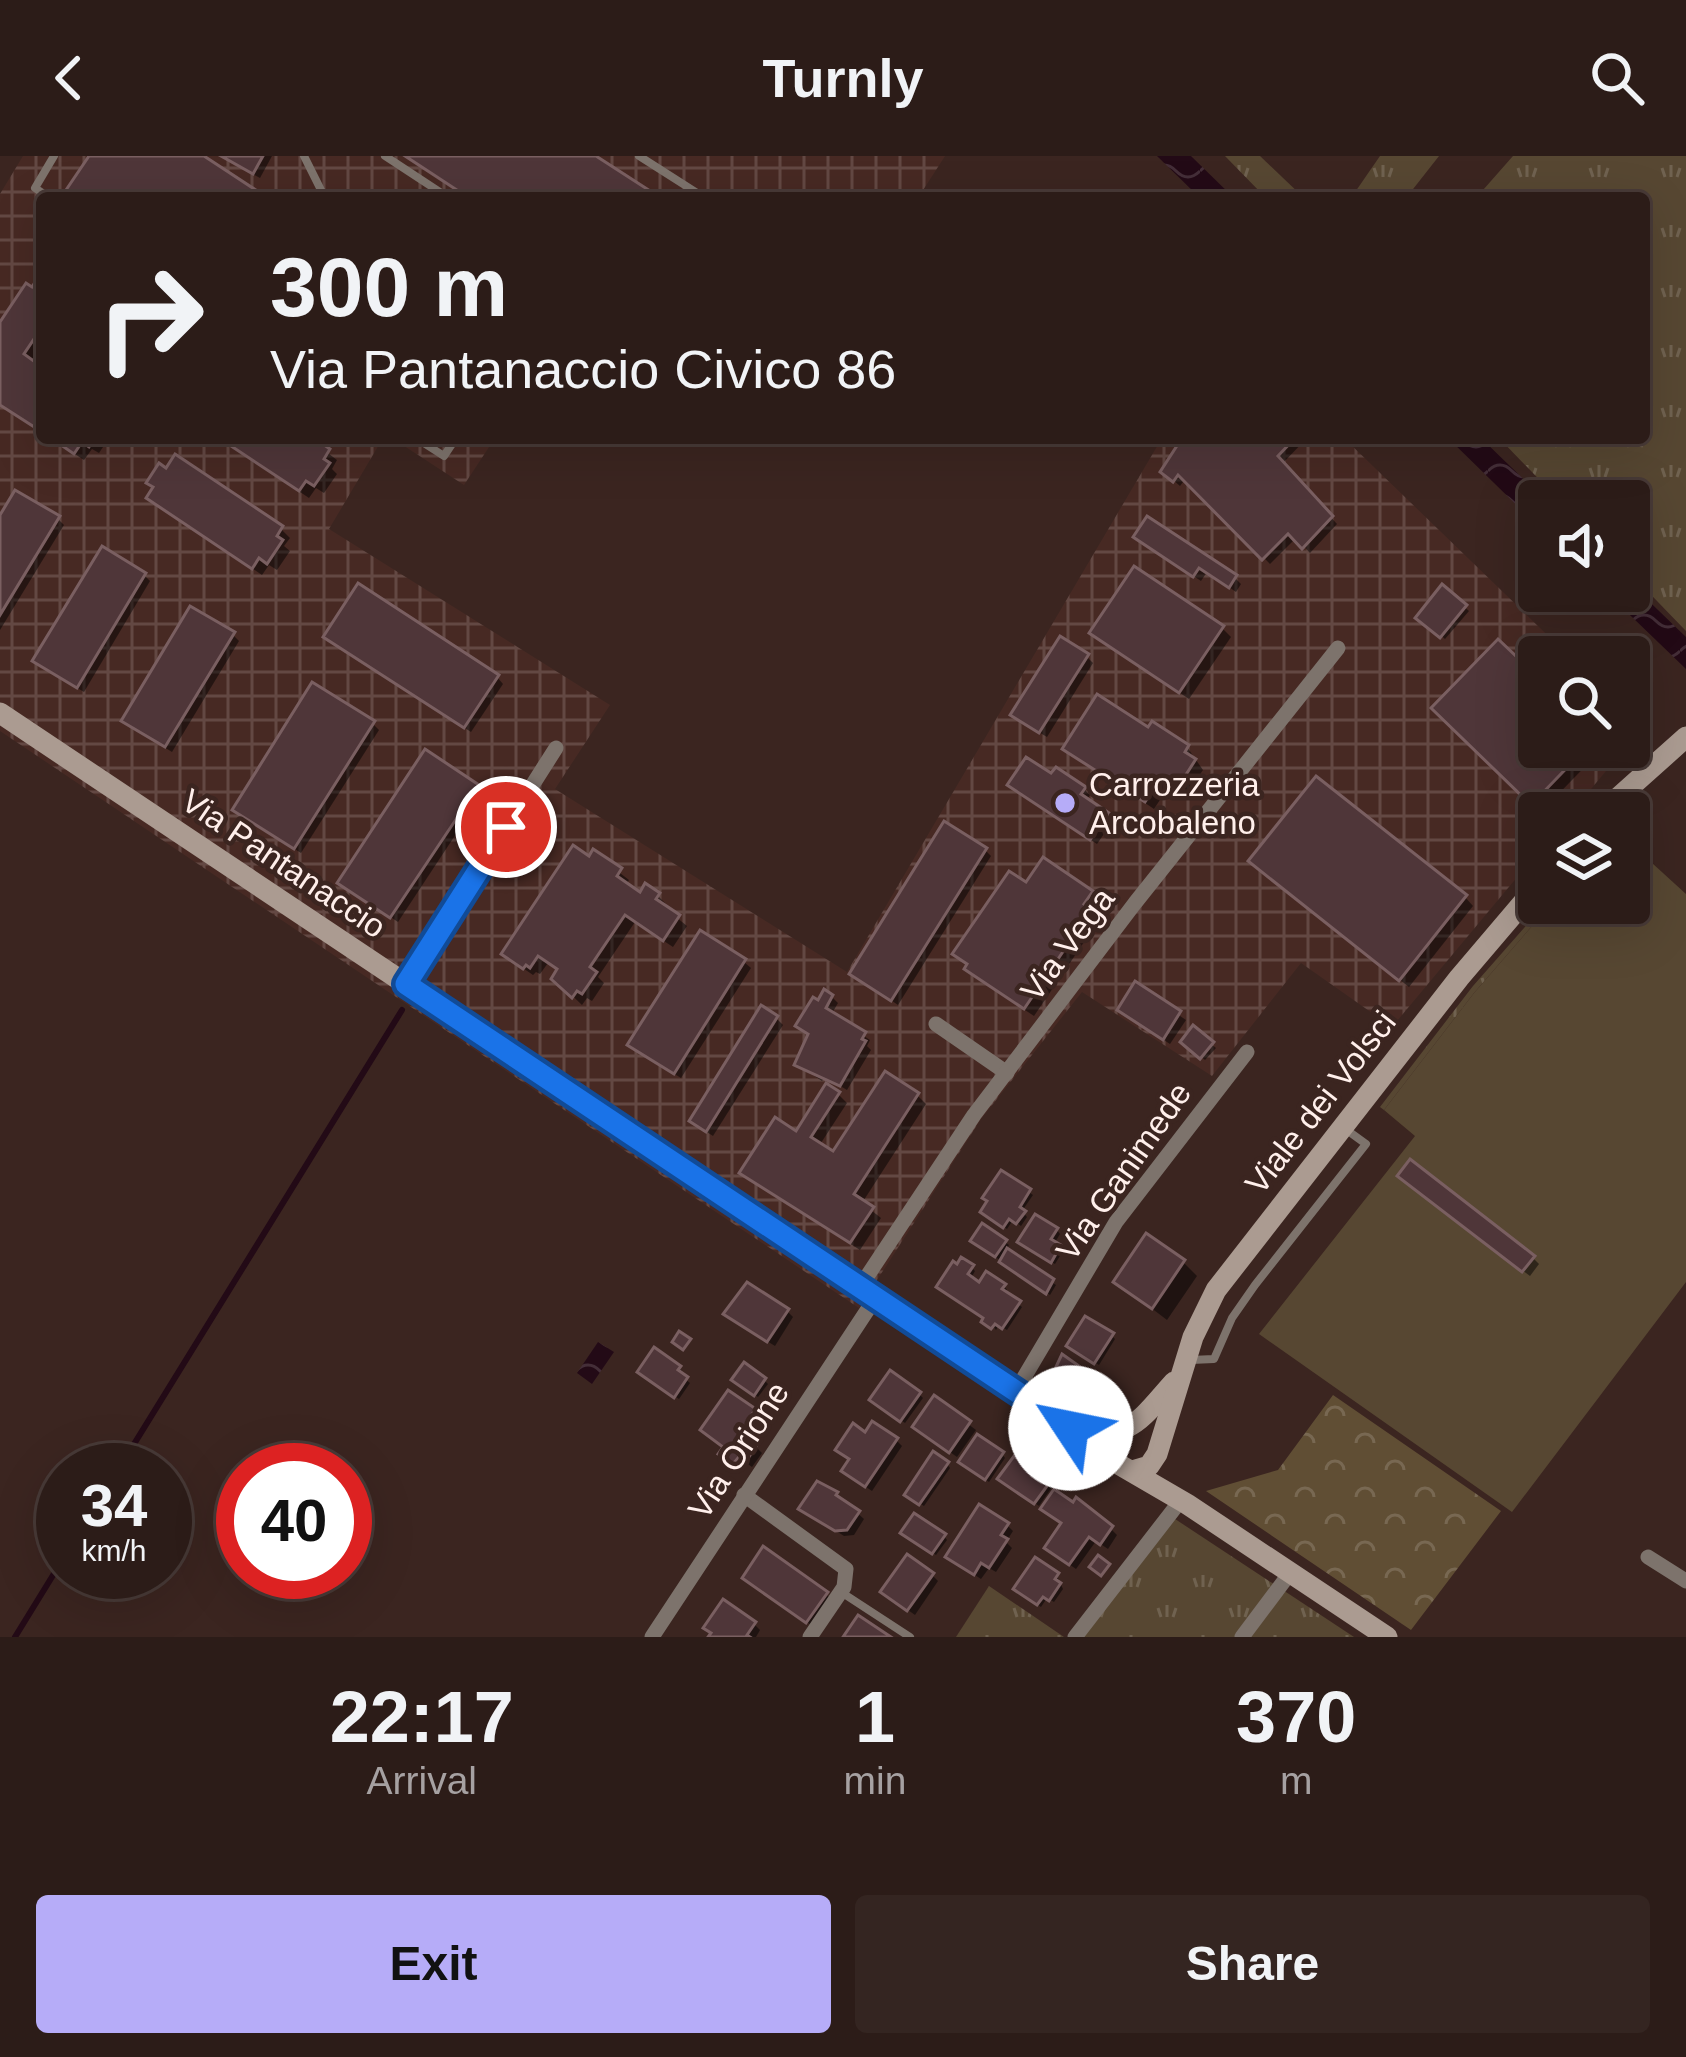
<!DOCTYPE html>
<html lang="en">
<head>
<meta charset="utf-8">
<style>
  body { margin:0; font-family:Helvetica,sans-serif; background:#342521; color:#f1f3f6; height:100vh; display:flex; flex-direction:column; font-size:45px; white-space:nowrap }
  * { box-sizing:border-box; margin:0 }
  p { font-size:39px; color:#a6a1a2 }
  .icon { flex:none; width:66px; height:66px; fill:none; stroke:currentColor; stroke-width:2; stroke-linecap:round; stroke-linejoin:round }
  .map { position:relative; height:1481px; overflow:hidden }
  .drawer { display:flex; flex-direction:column; background:#2c1c18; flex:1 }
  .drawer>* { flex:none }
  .hud { position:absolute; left:36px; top:36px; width:1614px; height:252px; border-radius:12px; box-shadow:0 12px 48px #0002,0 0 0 3px #483a37; background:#2c1c18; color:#f1f3f6; overflow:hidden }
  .fabs { position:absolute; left:1518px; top:324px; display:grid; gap:24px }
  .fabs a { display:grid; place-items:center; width:132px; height:132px; border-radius:12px; background:#2c1c18; box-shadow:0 12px 48px #0002,0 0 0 3px #483a37; font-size:60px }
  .speed { position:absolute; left:36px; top:1287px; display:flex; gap:24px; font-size:60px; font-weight:700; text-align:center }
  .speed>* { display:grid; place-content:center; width:156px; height:156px; border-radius:50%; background:#2c1c18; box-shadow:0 12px 48px #0002,0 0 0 3px #483a37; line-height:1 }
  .speed small { font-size:30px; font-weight:400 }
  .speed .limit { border:18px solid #d22; background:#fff; color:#111 }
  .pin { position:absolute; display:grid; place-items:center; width:102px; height:102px; color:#fff; margin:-51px; border:6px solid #fff; border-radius:50%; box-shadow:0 3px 12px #0007 }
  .me { position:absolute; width:132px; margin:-66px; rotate:304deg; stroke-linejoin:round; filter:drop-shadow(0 0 9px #0008) }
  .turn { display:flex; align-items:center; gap:42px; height:252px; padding:0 36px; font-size:54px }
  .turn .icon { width:156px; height:156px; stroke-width:2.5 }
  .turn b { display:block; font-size:84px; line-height:102px }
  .eta { display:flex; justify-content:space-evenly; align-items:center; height:204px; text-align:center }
  .eta b { font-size:72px; font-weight:700; line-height:84px }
  .cta { display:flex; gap:24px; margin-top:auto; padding:24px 36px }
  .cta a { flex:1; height:138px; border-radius:12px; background:#b6acf8; color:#111; font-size:48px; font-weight:700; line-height:138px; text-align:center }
  .cta a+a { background:#342521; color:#f1f3f6 }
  header { display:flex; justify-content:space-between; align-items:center; height:156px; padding:0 36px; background:#2c1c18; font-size:54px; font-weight:700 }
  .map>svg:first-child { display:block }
</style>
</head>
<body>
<header><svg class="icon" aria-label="back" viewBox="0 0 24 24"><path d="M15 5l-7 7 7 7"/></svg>Turnly<svg class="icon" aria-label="search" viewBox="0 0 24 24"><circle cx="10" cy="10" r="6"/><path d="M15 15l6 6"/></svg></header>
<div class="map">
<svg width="1686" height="1481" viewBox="0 0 1686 1481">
  <defs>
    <pattern id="industrial-grid" width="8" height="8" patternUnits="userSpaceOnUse" patternTransform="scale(3)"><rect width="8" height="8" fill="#472923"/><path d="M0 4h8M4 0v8" fill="none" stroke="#634843"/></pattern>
    <pattern id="grass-tufts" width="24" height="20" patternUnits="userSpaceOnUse" patternTransform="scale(3)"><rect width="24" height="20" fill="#574732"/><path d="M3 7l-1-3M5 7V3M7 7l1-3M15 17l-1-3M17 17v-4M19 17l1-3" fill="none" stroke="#706250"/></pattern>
    <pattern id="forest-crowns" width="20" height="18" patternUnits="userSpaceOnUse" patternTransform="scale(3)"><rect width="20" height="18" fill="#604e34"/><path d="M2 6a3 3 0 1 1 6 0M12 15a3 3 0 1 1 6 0" fill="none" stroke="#786852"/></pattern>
    <pattern id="water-waves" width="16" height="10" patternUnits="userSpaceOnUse" patternTransform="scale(3)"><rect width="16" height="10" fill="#230a16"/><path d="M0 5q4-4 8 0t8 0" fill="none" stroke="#442e38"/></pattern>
  </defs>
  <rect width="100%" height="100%" fill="#3b2520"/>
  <g fill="url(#industrial-grid)">
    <path d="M23 0H945L918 42H42V282H383L329 373 610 549 555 633 847 816 1162 282H1344L1570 501H1539V591H1626L1571 657H1539V695L1392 871 1301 807 1212 920 1082 836 981 963 859 1152 0 575V38Z"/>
    <path d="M392 282H495L464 329Z"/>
  </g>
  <g fill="url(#grass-tufts)">
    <path d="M1225 0H1260L1304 42H1266Z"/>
    <path d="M1380 0H1439L1406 42H1351Z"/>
    <path d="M1513 0H1686V475L1629 416V345H1560L1499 282H1644V42H1476Z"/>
    <path d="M1546 747H1552L1474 837 1384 954 1380 951 1473 830Z"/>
    <path d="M1172 1361 1354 1481H1083Z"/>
    <path d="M989 1430 1064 1481H956Z"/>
  </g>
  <path fill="url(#forest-crowns)" d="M1333 1239 1501 1355 1411 1474 1206 1335 1278 1314Z"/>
  <path fill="#574732" d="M1629 686 1686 738V1126L1512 1356 1259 1178 1415 980 1384 954 1474 837 1552 747H1629Z"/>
  <g fill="url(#water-waves)">
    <path d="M1157 0H1191L1234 42H1200Z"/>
    <path d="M1448 282H1481L1546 345H1539V371Z"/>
    <path d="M1629 426 1686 481V513L1605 435H1629Z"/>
    <path d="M598 1186 614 1196 592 1228 577 1217Z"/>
  </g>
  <g fill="#0007">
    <path d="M219 0H272L260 22Z"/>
    <path d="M42 121V192L32 208 42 214V276L0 249V172Z"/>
    <path d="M50 282H109L99 297 92 293 84 304Z"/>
    <path d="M219 282H308L337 304 332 313 337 318 324 337 316 332 309 342Z"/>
    <path d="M1185 282H1307L1282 308 1337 368 1310 397 1296 382 1270 408 1186 322 1180 330 1164 316Z"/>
    <path d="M150 342 281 373 290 382 284 390 290 395 277 414 269 409 262 419Z"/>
    <path d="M58 363 64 369 0 474V365Z"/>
    <path d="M1148 364 1235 422 1241 428 1236 436 1207 416 1201 425 1143 387Z"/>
    <path d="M144 419 150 425 84 536 42 511Z"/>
    <path d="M1442 432 1469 455 1445 483 1419 461Z"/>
    <path d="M1222 472 1231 481 1189 543 1102 485Z"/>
    <path d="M233 479 239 485 172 596 131 571Z"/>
    <path d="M333 486 497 521 503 528 471 576Z"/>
    <path d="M1087 501 1093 507 1047 581 1020 565Z"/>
    <path d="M1539 526V591H1604L1542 655 1436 552Z"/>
    <path d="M373 568 379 574 301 697 242 660Z"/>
    <path d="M1187 591 1203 614 1187 638 1171 627 1154 653 1065 593Z"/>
    <path d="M1052 622 1084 633 1090 639 1086 645 1113 665 1097 688 1017 635Z"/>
    <path d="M477 631 483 637 398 766 347 732Z"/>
    <path d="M985 694 991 700 898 849 852 818Z"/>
    <path d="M594 697 629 724 625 730 641 740 646 732 658 740 667 749 665 752 687 770 673 791 635 766 598 821 604 827 592 845 587 842 582 849 555 823 560 815 548 807 540 818 536 816 533 819 514 806Z"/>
    <path d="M1260 714 1465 741 1473 750 1409 831Z"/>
    <path d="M1027 730 1091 737 1100 746 1092 757 1099 764 1034 860 977 822 956 798Z"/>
    <path d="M744 806 751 812 681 922 637 895Z"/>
    <path d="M1136 830 1186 864 1170 888 1127 860Z"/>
    <path d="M832 841 838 847 831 859 870 884 867 890 871 894 847 934 825 921 822 925 797 908 819 848Z"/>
    <path d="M776 862 783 869 713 980 699 971Z"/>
    <path d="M1194 874 1216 892 1205 904 1184 886Z"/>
    <path d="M838 938 847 947 819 990 834 999 917 939 926 948 862 1047 881 1062 860 1094 752 1025Z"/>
    <path d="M1002 1018 1033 1039 1022 1055 1027 1061 1021 1070 1013 1064 1007 1073 987 1059Z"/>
    <path d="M1407 1026 1533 1102 1539 1108 1530 1120Z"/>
    <path d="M1057 1074 1060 1078 1054 1088 1063 1095 1055 1108 1025 1090Z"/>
    <path d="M1005 1086 1009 1089 1005 1095 1056 1129 1050 1139 977 1088Z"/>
    <path d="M1183 1106 1197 1120 1167 1164 1117 1126Z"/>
    <path d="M972 1112 975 1115 970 1124 980 1130H1004L1007 1134 1004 1138 1022 1151 1007 1174 999 1169 996 1174 987 1162 944 1134Z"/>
    <path d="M787 1155 793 1161 775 1190 733 1164Z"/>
    <path d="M1112 1180 1115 1183 1099 1209 1073 1193Z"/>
    <path d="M679 1212 682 1215 680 1219 690 1227 679 1243 644 1219Z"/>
    <path d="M1091 1223 1094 1226 1085 1243 1052 1228Z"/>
    <path d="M764 1224 768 1228 758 1241 739 1227Z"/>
    <path d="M919 1238 923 1242 905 1267 876 1247Z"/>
    <path d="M935 1243 976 1274 957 1301 922 1276Z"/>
    <path d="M754 1255 760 1262 752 1272 763 1281 756 1291 762 1297 752 1311 745 1306 741 1312 722 1297Z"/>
    <path d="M866 1280 896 1284 902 1290 872 1335 851 1321Z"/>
    <path d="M1002 1298 1005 1302 989 1326 965 1309Z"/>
    <path d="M947 1308 950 1312 924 1350 911 1342Z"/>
    <path d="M1039 1322 1054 1328 1039 1350 1005 1326Z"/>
    <path d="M818 1329 837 1339 864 1363 854 1379 844 1380 802 1353Z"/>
    <path d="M1064 1368 1111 1373 1117 1379 1108 1393 1096 1385 1076 1413 1054 1398Z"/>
    <path d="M1007 1369 1013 1375 1006 1386 1012 1392 996 1416 989 1412 981 1423 955 1406Z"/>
    <path d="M908 1380H944L947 1384 936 1399Z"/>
    <path d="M932 1419 938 1425 915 1459 891 1442Z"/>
    <path d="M1057 1420 1063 1433 1054 1446 1047 1442 1041 1451 1020 1437Z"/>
    <path d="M752 1427 826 1438 832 1444 814 1471Z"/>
    <path d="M754 1468 760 1474 756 1481H712Z"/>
  </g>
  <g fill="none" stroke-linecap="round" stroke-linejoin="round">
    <g stroke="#230a16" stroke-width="6">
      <path d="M118 1314 402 854"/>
      <path d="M15 1481 63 1403"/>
    </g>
  </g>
  <g fill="#4f3639" stroke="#7a5f61" stroke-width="3">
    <path d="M89 0H204L268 42H78L66 34Z"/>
    <path d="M221 0H263L253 18Z"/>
    <path d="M405 0H596L661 42H469Z"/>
    <path d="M42 115V171L24 198 42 211V276L0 249V166L26 127 32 131Z"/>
    <path d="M51 282H95L89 291 82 286 74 298Z"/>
    <path d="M219 282H314L330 293 324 303 330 307 314 330 306 325 299 335Z"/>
    <path d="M1182 282H1295L1278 300 1333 360 1302 393 1288 378 1262 404 1178 319 1173 326 1160 316Z"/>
    <path d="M175 298 283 370 277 380 283 384 267 408 259 402 252 413 146 342 153 331 146 327 159 307 166 312Z"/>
    <path d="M15 334 60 360 0 459V359Z"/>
    <path d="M1147 360 1237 419 1229 432 1199 412 1193 421 1133 381Z"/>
    <path d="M102 390 146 417 77 532 32 505Z"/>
    <path d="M1134 410 1224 470 1179 537 1089 477Z"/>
    <path d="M358 427 499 519 464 572 323 481Z"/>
    <path d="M1442 428 1467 449 1440 482 1415 462Z"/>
    <path d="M190 450 235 476 165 591 121 565Z"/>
    <path d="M1060 480 1089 498 1039 577 1010 559Z"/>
    <path d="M1498 483 1539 522V591H1587L1531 649 1431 552Z"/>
    <path d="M312 526 375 565 294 693 232 654Z"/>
    <path d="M1097 538 1148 571 1152 565 1189 589 1185 596 1196 603 1178 631 1161 621 1145 646 1062 593Z"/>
    <path d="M425 593 479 629 390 762 337 727Z"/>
    <path d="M1026 601 1051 617 1056 611 1086 631 1081 638 1109 657 1090 684 1007 629Z"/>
    <path d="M1316 620 1467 739 1399 825 1248 705Z"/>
    <path d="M944 665 987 692 891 845 849 818Z"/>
    <path d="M573 689 589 700 593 693 622 712 617 720 640 736 645 727 660 737 656 743 680 759 663 785 625 759 590 811 597 816 582 838 577 835 572 842 551 823 557 813 538 800 530 812 526 809 523 813 501 798Z"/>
    <path d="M1043 701 1093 735 1084 748 1092 753 1024 853 964 813 967 808 952 798 1009 715 1026 726Z"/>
    <path d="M700 774 746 803 674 918 627 889Z"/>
    <path d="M1135 825 1181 855 1163 884 1117 854Z"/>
    <path d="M824 833 833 839 826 852 866 876 862 883 866 885 840 930 794 909 808 878 795 870 813 841 818 844Z"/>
    <path d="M761 849 778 860 706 976 689 965Z"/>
    <path d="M1193 869 1214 886 1200 903 1180 886Z"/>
    <path d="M885 915 919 937 854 1038 874 1051 850 1087 739 1017 775 961 796 975 826 927 840 936 811 981 833 995Z"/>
    <path d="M1410 1003 1535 1100 1522 1116 1397 1020Z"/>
    <path d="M1001 1014 1031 1033 1020 1051 1026 1055 1016 1068 1009 1063 1003 1072 980 1056 987 1045 982 1042Z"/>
    <path d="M1035 1058 1058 1072 1051 1083 1061 1089 1051 1107 1017 1086Z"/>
    <path d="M982 1067 1007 1084 995 1101 970 1085Z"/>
    <path d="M1146 1077 1185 1104 1152 1153 1113 1126Z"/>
    <path d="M1007 1092 1054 1123 1046 1138 999 1106Z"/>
    <path d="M961 1101 974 1109 968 1118 979 1126 986 1115 1006 1128 1002 1133 1021 1145 1002 1173 995 1168 991 1173 981 1166 983 1162 936 1131 953 1105 957 1108Z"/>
    <path d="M747 1126 789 1153 767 1186 723 1158Z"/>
    <path d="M1085 1160 1114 1177 1094 1208 1066 1190Z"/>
    <path d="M679 1175 691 1183 683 1194 672 1186Z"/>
    <path d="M654 1191 681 1210 678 1214 688 1221 674 1242 637 1216Z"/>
    <path d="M1062 1198 1093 1220 1081 1242 1048 1228Z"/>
    <path d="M744 1206 766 1222 754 1240 731 1224Z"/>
    <path d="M890 1214 921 1236 900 1266 869 1244Z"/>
    <path d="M728 1234 756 1253 747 1265 759 1273 751 1284 757 1289 745 1307 738 1302 733 1308 718 1298 723 1291 700 1274Z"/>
    <path d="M934 1239 971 1265 949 1297 912 1271Z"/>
    <path d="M872 1265 898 1282 865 1331 841 1315 849 1303 835 1294 853 1267 865 1276Z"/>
    <path d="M977 1278 1004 1296 985 1324 958 1306Z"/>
    <path d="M933 1295 949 1306 919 1349 904 1339Z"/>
    <path d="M1014 1300 1038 1318 1041 1314 1053 1322 1034 1348 997 1323Z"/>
    <path d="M817 1325 838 1336 836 1339 860 1355 847 1374 835 1375 798 1353Z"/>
    <path d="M1054 1333 1073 1346 1076 1341 1113 1370 1100 1389 1089 1381 1069 1409 1044 1392 1061 1367 1040 1353Z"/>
    <path d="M979 1348 1009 1367 1001 1379 1008 1383 989 1412 981 1407 974 1419 945 1401Z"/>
    <path d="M914 1357 946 1378 932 1398 900 1377Z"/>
    <path d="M763 1390 828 1436 806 1467 742 1422Z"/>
    <path d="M907 1398 934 1417 907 1455 880 1436Z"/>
    <path d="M1098 1399 1110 1408 1101 1420 1089 1411Z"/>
    <path d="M1035 1401 1059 1417 1055 1423 1061 1427 1049 1445 1043 1441 1037 1449 1013 1433Z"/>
    <path d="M723 1443 756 1466 747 1479 750 1481H708L711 1477 703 1472Z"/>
    <path d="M858 1459 891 1481H843Z"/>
  </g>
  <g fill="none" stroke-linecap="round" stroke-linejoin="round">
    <g stroke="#7d736c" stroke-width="8">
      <path d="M304 0 325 42"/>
      <path d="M385 0 449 42"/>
      <path d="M639 0 705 42"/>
      <path d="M50 42 35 32 54 0"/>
      <path d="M416 282 444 300 456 282"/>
      <path d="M1191 1204 1214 1203 1232 1162 1255 1129 1366 988 1344 972"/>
      <path d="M841 1436 910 1481"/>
    </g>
    <g stroke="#7d736c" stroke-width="15">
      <path d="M406 828 556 592"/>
      <path d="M936 868 1007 917"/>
      <path d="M860 1131 974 959 1135 747 1338 492"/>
      <path d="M1016 1235 1116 1066 1247 896"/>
      <path d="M744 1339 846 1413 844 1431 810 1481"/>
      <path d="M1648 1401 1686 1425"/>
      <path d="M652 1481 876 1141"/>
      <path d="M1075 1481 1181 1344"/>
      <path d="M1242 1481 1290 1417"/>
    </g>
    <g stroke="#ab9b91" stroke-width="21">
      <path d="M0 557 1071 1272 1120 1309 1187 1348 1387 1481"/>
      <path d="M1601 657 1686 581"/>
      <path d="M1072 1272C1131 1285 1138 1266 1174 1226"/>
      <path d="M1132 1315 1149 1310 1157 1298 1193 1181 1216 1134 1459 822 1539 728"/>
    </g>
  </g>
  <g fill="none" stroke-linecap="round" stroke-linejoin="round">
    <g stroke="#114b97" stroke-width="30">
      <path id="route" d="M506 671 406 828 1071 1272"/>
    </g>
    <use href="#route" stroke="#1a73e8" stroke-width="21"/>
  </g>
  <circle fill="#b6acf8" stroke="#3b2520" stroke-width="4.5" cx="1065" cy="647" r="12"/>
  <g text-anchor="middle" stroke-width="9" stroke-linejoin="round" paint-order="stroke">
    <g font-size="33" fill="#ffefeb" stroke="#3b2520" text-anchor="start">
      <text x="1089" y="640">Carrozzeria<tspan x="1089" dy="38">Arcobaleno</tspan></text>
    </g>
    <g font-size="33" fill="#ffefeb" stroke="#3b2520">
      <text transform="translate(284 707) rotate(34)" y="12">Via Pantanaccio</text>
      <text transform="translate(1067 788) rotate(-53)" y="12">Via Vega</text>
      <text transform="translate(1320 946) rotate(-52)" y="12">Viale dei Volsci</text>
      <text transform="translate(1123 1015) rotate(-55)" y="12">Via Ganimede</text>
      <text transform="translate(738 1294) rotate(-57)" y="12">Via Orione</text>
    </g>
  </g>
</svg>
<div class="fabs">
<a><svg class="icon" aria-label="sound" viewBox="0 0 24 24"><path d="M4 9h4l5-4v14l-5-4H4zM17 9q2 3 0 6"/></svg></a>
<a><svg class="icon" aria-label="search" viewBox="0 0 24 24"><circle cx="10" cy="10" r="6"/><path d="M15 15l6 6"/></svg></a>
<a><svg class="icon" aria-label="layers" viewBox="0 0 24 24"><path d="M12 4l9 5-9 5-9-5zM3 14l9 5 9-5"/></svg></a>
</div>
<div class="speed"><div>34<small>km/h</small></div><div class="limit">40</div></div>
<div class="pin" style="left:506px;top:671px;background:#d93025"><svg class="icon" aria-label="arrive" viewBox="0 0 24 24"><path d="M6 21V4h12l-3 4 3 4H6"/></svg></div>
<svg class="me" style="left:1071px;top:1272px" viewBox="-20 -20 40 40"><circle r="19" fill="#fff"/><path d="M0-13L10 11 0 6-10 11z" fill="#1a73e8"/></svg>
<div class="hud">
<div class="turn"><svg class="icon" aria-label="right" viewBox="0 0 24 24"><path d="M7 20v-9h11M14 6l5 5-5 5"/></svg><div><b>300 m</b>Via Pantanaccio Civico 86</div></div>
</div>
</div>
<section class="drawer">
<div class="eta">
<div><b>22:17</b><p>Arrival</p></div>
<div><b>1</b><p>min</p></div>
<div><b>370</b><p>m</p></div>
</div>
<div class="cta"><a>Exit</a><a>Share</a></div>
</section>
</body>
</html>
